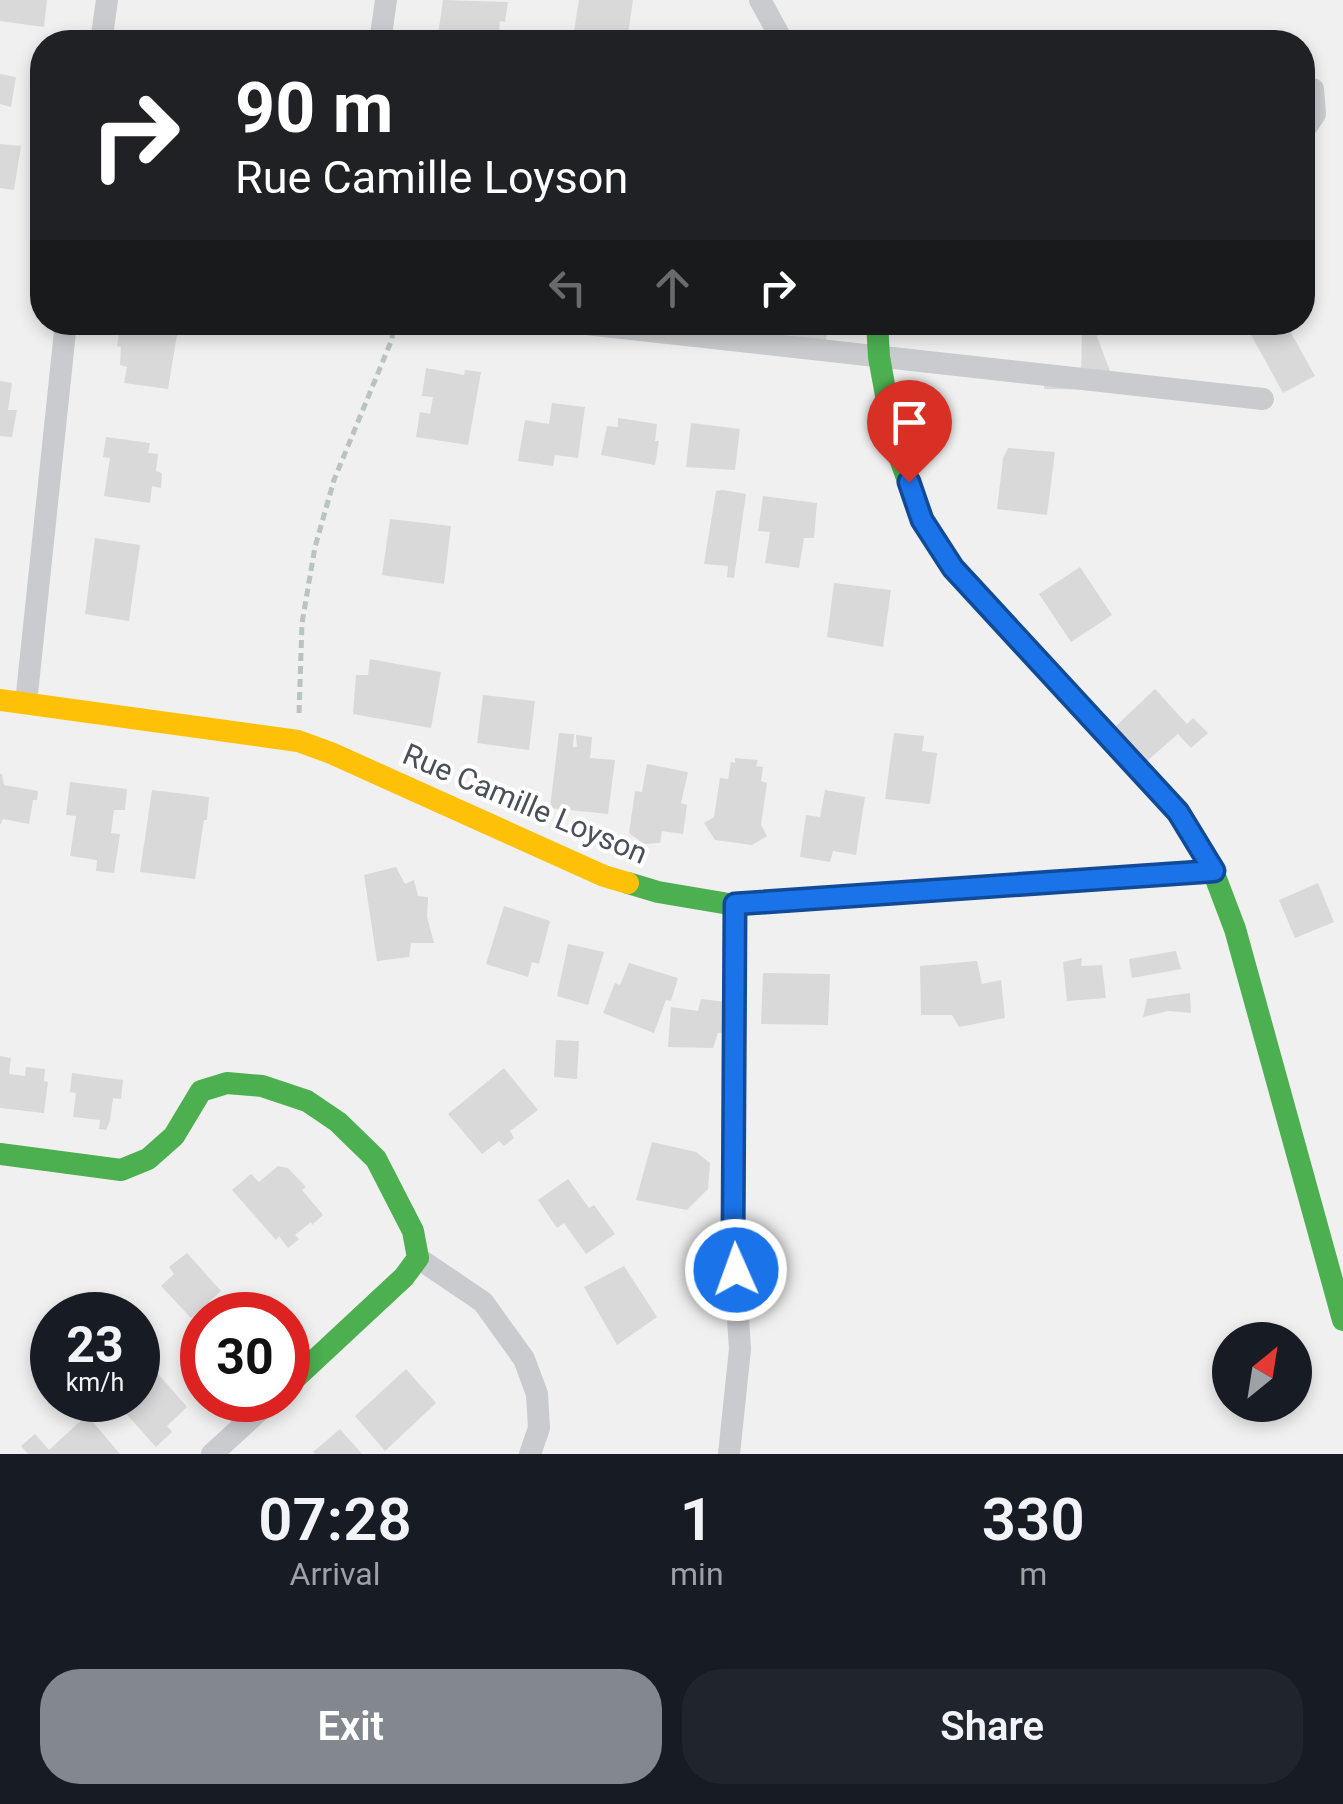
<!DOCTYPE html>
<html lang="en">
<head>
<meta charset="utf-8">
<style>
  body { margin:0; font-family:Roboto,sans-serif; background:#20242c; color:#f1f3f6; height:100vh; display:flex; flex-direction:column; font-size:38px; white-space:nowrap }
  * { box-sizing:border-box; margin:0 }
  p { font-size:32px; color:#9ea1a6 }
  .icon { flex:none; width:55px; height:55px; fill:none; stroke:currentColor; stroke-width:2; stroke-linecap:round; stroke-linejoin:round }
  .map { position:relative; height:1454px; overflow:hidden }
  .panel { display:flex; flex-direction:column; background:#171b24; flex:1 }
  .panel>* { flex:none }
  .top-card { position:absolute; left:30px; top:30px; width:1285px; height:305px; border-radius:40px; box-shadow:0 5px 15px #0003; background:#202124; color:#fff; overflow:hidden }
  .needle { width:65px; rotate:30deg }
  .fabs { position:absolute; left:1212px; top:1322px; display:grid; gap:20px }
  .fabs a { display:grid; place-items:center; width:100px; height:100px; border-radius:50%; background:#171b24; box-shadow:0 5px 15px #0003; font-size:50px }
  .speed { position:absolute; left:30px; top:1292px; display:flex; gap:20px; font-size:50px; font-weight:700; text-align:center }
  .speed>* { display:grid; place-content:center; width:130px; height:130px; border-radius:50%; background:#171b24; box-shadow:0 5px 15px #0003; line-height:1 }
  .speed small { font-size:25px; font-weight:400 }
  .speed .limit { border:15px solid #d22; background:#fff; color:#111 }
  .pin { position:absolute; display:grid; place-items:center; width:85px; height:85px; color:#fff; margin:-102px -42px; border-radius:50% 50% 50% 0; rotate:-45deg; box-shadow:0 0 10px #0007 }
  .pin .icon { rotate:45deg }
  .me { position:absolute; width:110px; margin:-55px; rotate:358deg; stroke-linejoin:round; filter:drop-shadow(0 0 8px #0008) }
  .turn { display:flex; align-items:center; gap:35px; height:210px; padding:0 40px; font-size:45px }
  .turn .icon { width:130px; height:130px; stroke-width:2.5 }
  .turn b { display:block; font-size:70px; line-height:85px }
  .lanes { display:flex; align-items:center; height:95px; padding:0 40px; background:#0003; justify-content:center; gap:50px; direction:ltr }
  .lanes .off { opacity:.35 }
  .eta { display:flex; justify-content:space-evenly; align-items:center; height:170px; text-align:center }
  .eta b { font-size:60px; font-weight:600; line-height:70px }
  .button { display:flex; gap:20px; margin-top:auto; padding:20px 40px }
  .button a { flex:1; height:115px; border-radius:40px; background:#83888e; color:#fff; font-size:40px; font-weight:600; line-height:115px; text-align:center }
  .button a+a { background:#20242c; color:#f1f3f6 }
  .map>svg:first-child { display:block }
</style>
</head>
<body>
<div class="map">
<svg width="1343" height="1454" viewBox="0 0 1343 1454">
  <rect width="100%" height="100%" fill="#f0f0f0"/>
  <g fill="#d9d9da">
    <path d="M0 0H47L44 27 0 21Z"/>
    <path d="M443 0 508 2 505 22 500 21 498 42H437Z"/>
    <path d="M579 0H633L627 42H595L596 36 574 31Z"/>
    <path d="M0 74 16 77 11 107 0 104Z"/>
    <path d="M0 144 21 146 14 190 0 188Z"/>
    <path d="M121 322 178 329 168 389 124 383 127 367 120 365 121 347 117 346Z"/>
    <path d="M761 322H829L825 346 794 336 760 330Z"/>
    <path d="M1244 322H1285L1315 376 1283 393Z"/>
    <path d="M1082 331H1095L1117 390 1044 389 1045 372H1081Z"/>
    <path d="M426 368 464 375 465 370 481 372 468 445 416 437 420 412 430 414 433 397 422 396Z"/>
    <path d="M0 381 12 383 8 410H17L12 437 0 436Z"/>
    <path d="M552 403 585 407 578 458 555 455 553 466 518 461 525 420 549 424Z"/>
    <path d="M618 418 657 424 655 441H659L655 465 601 455 607 426 618 427Z"/>
    <path d="M691 423 740 429 735 470 686 467Z"/>
    <path d="M106 437 150 443 148 453 158 454 156 471 162 473 161 488 152 486 150 503 104 496 110 458 103 457Z"/>
    <path d="M1008 448 1055 452 1047 515 997 509 1003 458Z"/>
    <path d="M723 490 746 494 734 578 727 577 728 566 704 564 716 491Z"/>
    <path d="M763 496 817 503 814 538H804L799 568 765 563 770 532 758 531Z"/>
    <path d="M390 519 451 526 444 584 382 575Z"/>
    <path d="M95 538 140 545 129 621 85 614Z"/>
    <path d="M1080 567 1112 615 1071 642 1039 594Z"/>
    <path d="M834 583 891 590 883 647 827 637Z"/>
    <path d="M370 659 441 672 431 728 353 714 356 675H368Z"/>
    <path d="M1155 689 1187 724 1193 718 1208 733 1191 748 1178 734 1147 761 1115 727Z"/>
    <path d="M483 695 535 701 529 750 477 743Z"/>
    <path d="M559 733 574 734 573 747H577L576 735 592 737 590 758 615 760 608 814 550 808Z"/>
    <path d="M894 733 924 736 922 751 937 753 930 804 885 799Z"/>
    <path d="M735 758 758 760 756 766 763 767 761 781 767 783 761 825 767 836 752 845 715 840 704 823 714 817 720 778 728 779 731 762 735 763Z"/>
    <path d="M647 764 688 772 681 803 687 805 683 834 662 831 660 843 644 844 629 833 635 791 642 792Z"/>
    <path d="M0 774H2L4 785 38 791 37 800H33L29 824 3 819 0 825Z"/>
    <path d="M70 782 127 789 125 810H114L111 833 120 834 114 873 96 871 97 860 70 856 76 816 66 815Z"/>
    <path d="M152 790 209 797 207 820H204L195 879 140 872Z"/>
    <path d="M825 790 865 797 856 855 833 851 830 862 800 857 806 815 820 817Z"/>
    <path d="M396 867 405 884 414 880 418 896 428 897 427 917 434 943H411L409 957 377 961 364 875Z"/>
    <path d="M1318 883 1334 922 1295 938 1279 900Z"/>
    <path d="M504 906 550 921 539 964 532 962 528 977 486 964Z"/>
    <path d="M568 944 604 952 588 1005 557 996Z"/>
    <path d="M1176 951 1181 969 1132 978 1129 959Z"/>
    <path d="M1082 958 1081 966 1102 965 1106 998 1067 1001 1063 962Z"/>
    <path d="M977 961 982 984 1001 980 1005 1018 959 1027 952 1015H921L920 966Z"/>
    <path d="M629 963 678 978 671 1001 666 1000 654 1033 603 1013 615 983 620 985Z"/>
    <path d="M763 973 830 974 828 1025 761 1024Z"/>
    <path d="M1190 993 1191 1013 1168 1011 1143 1017 1147 999Z"/>
    <path d="M701 999 726 1002 728 1032 718 1033 713 1048 668 1047 671 1007 698 1011Z"/>
    <path d="M556 1040 579 1041 577 1079 554 1077Z"/>
    <path d="M0 1056 11 1058 9 1074 25 1076 26 1067 45 1069 44 1081 48 1082 44 1113 0 1108Z"/>
    <path d="M504 1068 538 1110 510 1131 514 1138 504 1146 499 1141 482 1154 448 1114Z"/>
    <path d="M72 1073 123 1080 121 1099 113 1098 110 1121 106 1130 99 1129 100 1120 73 1117 76 1093 70 1092Z"/>
    <path d="M652 1142 696 1152 710 1163 708 1189 687 1210 636 1200Z"/>
    <path d="M278 1166 288 1168 306 1187 302 1190 323 1215 312 1225 311 1222 295 1235 299 1239 288 1248 279 1236 276 1240 232 1190 251 1174 259 1182Z"/>
    <path d="M568 1179 589 1208 594 1205 615 1234 586 1254 564 1223 557 1228 538 1200Z"/>
    <path d="M187 1253 221 1291 191 1318 161 1286 174 1274 169 1267Z"/>
    <path d="M624 1266 657 1317 617 1345 584 1287Z"/>
    <path d="M138 1351 187 1407 167 1426 172 1432 156 1447 122 1409 131 1400H138Z"/>
    <path d="M406 1369 436 1403 385 1451 355 1416Z"/>
    <path d="M87 1415 120 1454H28L21 1446 35 1434 49 1450Z"/>
    <path d="M340 1429 362 1454H315L313 1452Z"/>
  </g>
  <g fill="none" stroke-linecap="round" stroke-linejoin="round">
    <path stroke="#b9c3c0" stroke-width="5" stroke-dasharray="8 5" stroke-linecap="butt" d="M299 713 302 623 315 547 334 480 392 339 393 322"/>
    <g stroke="#cacbce" stroke-width="22">
      <path d="M760 0 783 42"/>
      <path d="M101 42 107 0"/>
      <path d="M380 42 386 0"/>
      <path d="M1302 133 1315 114 1313 89"/>
      <path d="M568 322 1263 399"/>
      <path d="M26 703 66 322"/>
      <path d="M418 1258 483 1302 524 1359 537 1394 539 1428 530 1454"/>
      <path d="M212 1454 271 1400"/>
      <path d="M729 1454 740 1349 733 1242 735 905"/>
    </g>
    <g stroke="#4caf50" stroke-width="22">
      <path d="M877 322 879 357 895 445 922 519 953 568 1178 812 1213 871 1235 929 1343 1320"/>
      <path d="M628 883 658 892 735 905 1213 871"/>
      <path d="M0 1154 121 1170 148 1159 174 1136 201 1091 227 1083 262 1086 307 1101 338 1122 376 1159 413 1231 418 1258 404 1277 288 1385"/>
    </g>
    <path stroke="#ffc107" stroke-width="22" d="M0 700 298 741 331 753 604 876 628 883"/>
  </g>
  <g fill="none" stroke-linecap="round" stroke-linejoin="round">
    <g stroke="#114b97" stroke-width="25">
      <path id="route" d="M736 1270 733 1242 735 904 1214 871 1178 812 953 568 922 520 909 482"/>
    </g>
    <use href="#route" stroke="#1a73e8" stroke-width="18"/>
  </g>
  <g text-anchor="middle" stroke-width="8" stroke-linejoin="round" paint-order="stroke">
    <g font-size="30" fill="#49505a" stroke="#fff">
      <text transform="translate(525 804) rotate(23)" y="10">Rue Camille Loyson</text>
    </g>
  </g>
</svg>
<div class="fabs">
<a><svg class="needle" viewBox="-14 -14 28 28"><path d="M0-13l5 13h-10z" fill="#e53935"/><path d="M0 13l5-13h-10z" fill="#9ea1a6"/></svg></a>
</div>
<div class="speed"><div>23<small>km/h</small></div><div class="limit">30</div></div>
<div class="pin" style="left:909px;top:482px;background:#d93025"><svg class="icon" aria-label="arrive" viewBox="0 0 24 24"><path d="M6 21V4h12l-3 4 3 4H6"/></svg></div>
<svg class="me" style="left:736px;top:1270px" viewBox="-20 -20 40 40"><circle r="17" fill="#1a73e8" stroke="#fff" stroke-width="3"/><path d="M0-11L8 9 0 5-8 9z" fill="#fff"/></svg>
<div class="top-card">
<div class="turn"><svg class="icon" aria-label="right" viewBox="0 0 24 24"><path d="M7 20v-9h11M14 6l5 5-5 5"/></svg><div><b>90 m</b>Rue Camille Loyson</div></div>
<div class="lanes"><svg class="icon off" aria-label="left" viewBox="0 0 24 24"><path d="M17 20v-9H6M10 6l-5 5 5 5"/></svg><svg class="icon off" aria-label="ahead" viewBox="0 0 24 24"><path d="M12 20V5M6 11l6-6 6 6"/></svg><svg class="icon" aria-label="right" viewBox="0 0 24 24"><path d="M7 20v-9h11M14 6l5 5-5 5"/></svg></div>
</div>
</div>
<section class="panel">
<div class="eta">
<div><b>07:28</b><p>Arrival</p></div>
<div><b>1</b><p>min</p></div>
<div><b>330</b><p>m</p></div>
</div>
<div class="button"><a>Exit</a><a>Share</a></div>
</section>
</body>
</html>
